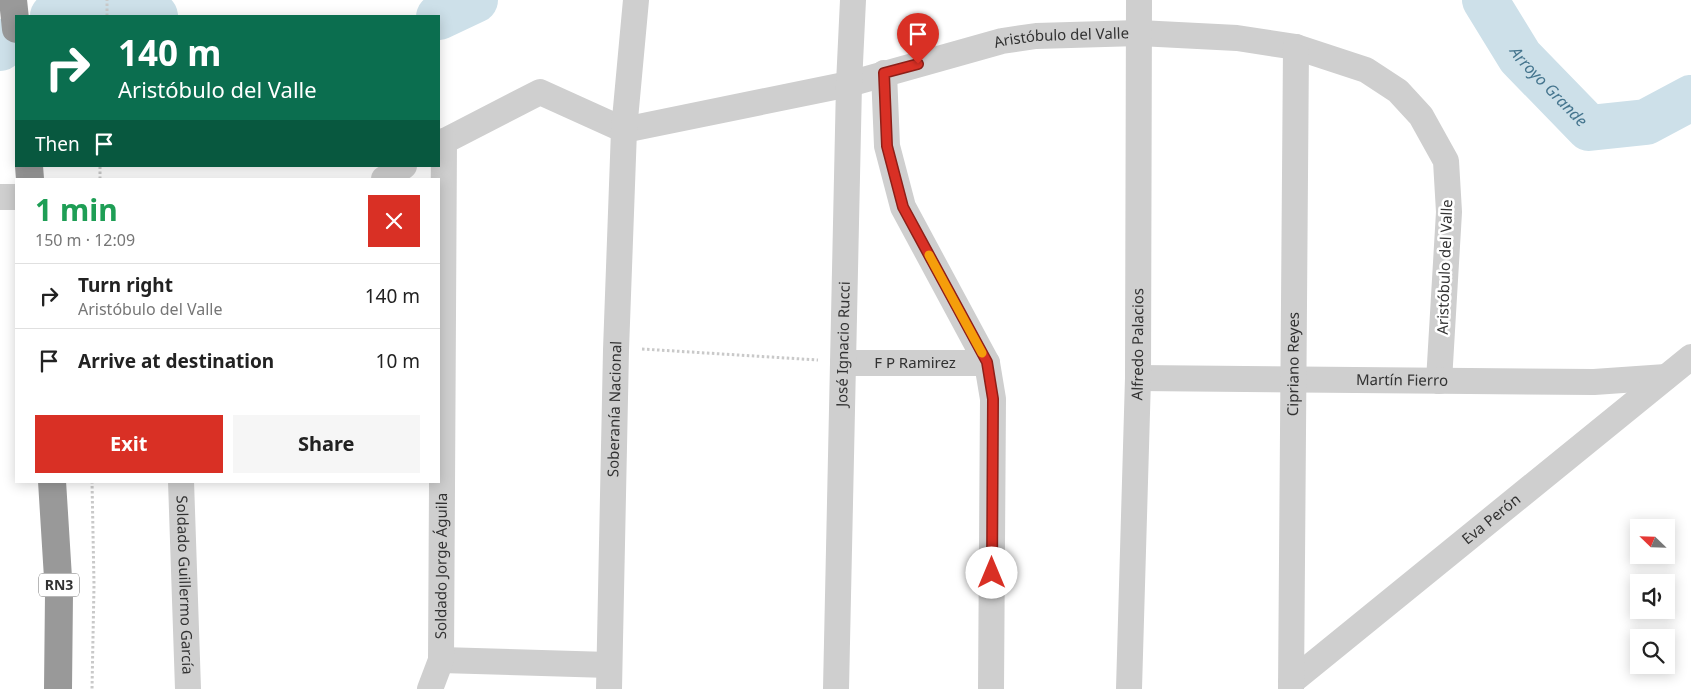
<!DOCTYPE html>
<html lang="en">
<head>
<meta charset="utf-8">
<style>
  body { margin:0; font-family:"Noto Sans",sans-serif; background:#f6f6f6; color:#222; height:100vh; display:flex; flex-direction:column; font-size:19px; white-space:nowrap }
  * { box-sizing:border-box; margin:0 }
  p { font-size:16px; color:#767676 }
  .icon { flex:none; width:28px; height:28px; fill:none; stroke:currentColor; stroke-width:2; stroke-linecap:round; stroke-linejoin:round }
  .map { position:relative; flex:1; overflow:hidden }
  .panel { position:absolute; left:15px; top:178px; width:425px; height:305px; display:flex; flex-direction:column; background:#fff; border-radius:0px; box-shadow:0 2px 12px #0003 }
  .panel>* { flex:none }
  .banner { position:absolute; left:15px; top:15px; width:425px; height:152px; border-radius:0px; box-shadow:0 2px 12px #0003; background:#0b6e4f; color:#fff; overflow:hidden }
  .needle { width:32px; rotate:293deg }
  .buttons { position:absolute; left:1630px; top:519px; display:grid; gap:10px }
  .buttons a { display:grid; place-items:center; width:45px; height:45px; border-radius:0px; background:#fff; box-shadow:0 2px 12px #0003; font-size:25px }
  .pin { position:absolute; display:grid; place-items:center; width:42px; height:42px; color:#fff; margin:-51px -21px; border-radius:50% 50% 50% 0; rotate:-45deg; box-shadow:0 0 5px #0007 }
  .pin .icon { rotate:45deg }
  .me { position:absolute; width:55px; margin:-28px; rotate:0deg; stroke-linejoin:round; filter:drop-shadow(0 0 4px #0008) }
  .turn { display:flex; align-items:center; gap:18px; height:105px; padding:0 20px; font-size:22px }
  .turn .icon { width:65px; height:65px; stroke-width:2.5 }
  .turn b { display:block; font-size:35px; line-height:42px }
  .then { display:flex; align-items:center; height:48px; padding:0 20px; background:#0003; gap:10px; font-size:19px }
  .round { display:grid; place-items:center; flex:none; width:52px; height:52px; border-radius:0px; background:#f6f6f6 }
  .head { display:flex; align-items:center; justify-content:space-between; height:85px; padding:0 20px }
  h1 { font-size:30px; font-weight:700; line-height:38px; color:#1e9e55 }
  .primary-button { display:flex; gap:10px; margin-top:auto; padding:10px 20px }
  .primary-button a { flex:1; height:58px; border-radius:0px; background:#d93025; color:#fff; font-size:20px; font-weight:700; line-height:58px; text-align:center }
  .primary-button a+a { background:#f6f6f6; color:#222 }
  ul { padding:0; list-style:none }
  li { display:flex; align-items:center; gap:15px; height:65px; padding:0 20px; border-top:1px solid #e0e0e0 }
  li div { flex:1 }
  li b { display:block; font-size:19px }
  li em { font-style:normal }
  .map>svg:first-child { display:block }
</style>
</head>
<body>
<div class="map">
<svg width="1691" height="689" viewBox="0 0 1691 689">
  <rect width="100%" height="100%" fill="#fff"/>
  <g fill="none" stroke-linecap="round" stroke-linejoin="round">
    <g stroke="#cde0e9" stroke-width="46">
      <path d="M103 0 155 16"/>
      <path id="s1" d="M1485 0 1520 57 1589 128 1646 122 1691 98"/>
      <path d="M53 16 91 0"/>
      <path d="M439 17 475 0"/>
      <path d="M0 48 16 36"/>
    </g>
    <g stroke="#c9c9c9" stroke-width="3" stroke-dasharray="2.5 2.5" stroke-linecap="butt">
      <path d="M107 16V0"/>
      <path d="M100 179V166"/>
      <path d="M642 349 818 360"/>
      <path d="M92 481 94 585 92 689"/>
    </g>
    <g stroke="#cfcfcf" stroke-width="26">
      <path d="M884 73 887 146 903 207 987 363 993 399 991 689"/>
      <path id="s2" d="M439 144 540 92 624 130 849 84 1002 41 1036 36 1139 33 1237 38 1296 47 1366 70 1398 91 1421 116 1446 161 1449 212 1439 381"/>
      <path d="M384 179 404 166"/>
      <path d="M0 197H16"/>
      <path id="s3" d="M843 363H987"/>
      <path id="s4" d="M1138 378 1594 382 1666 377"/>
      <path id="s5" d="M181 481 188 689"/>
      <path d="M441 660 609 665"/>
      <path id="s6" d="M1291 682 1691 357"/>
      <path id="s7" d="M430 689 441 660 444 141"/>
      <path id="s8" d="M609 689 616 350 624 130 636 0"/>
      <path id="s9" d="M836 689 849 84 853 0"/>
      <path id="s10" d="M1129 689 1138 378 1139 0"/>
      <path id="s11" d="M1291 689 1296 47"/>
    </g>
    <g stroke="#999" stroke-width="28">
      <path d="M13 0 16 29"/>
      <path d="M29 166 30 179"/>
      <path d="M52 481 59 594 58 689"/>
    </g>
  </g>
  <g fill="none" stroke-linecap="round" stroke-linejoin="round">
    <g stroke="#8d1f18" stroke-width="12">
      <path id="route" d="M918 64 884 73 887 146 903 207 987 362 993 399 992 573"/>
    </g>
    <use href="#route" stroke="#d93025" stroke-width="9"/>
    <path stroke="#f59e0b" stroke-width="9" d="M929 255 982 353"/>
  </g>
  <g text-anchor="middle" stroke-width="5" stroke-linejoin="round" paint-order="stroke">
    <rect fill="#fff" stroke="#707070" stroke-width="1" x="39" y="573.5" width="40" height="23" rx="4"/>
    <g font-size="14" font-weight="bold" fill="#323232">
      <text x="59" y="590">RN3</text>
    </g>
    <g font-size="15" fill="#323232" stroke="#fff">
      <text dy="5" stroke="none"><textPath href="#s2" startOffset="654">Aristóbulo del Valle</textPath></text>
      <text transform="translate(1445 267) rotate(-88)" y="5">Aristóbulo del Valle</text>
      <text dy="5" stroke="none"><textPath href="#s9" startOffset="345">José Ignacio Rucci</textPath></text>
      <text dy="5" stroke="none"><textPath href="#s10" startOffset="345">Alfredo Palacios</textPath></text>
      <text dy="5" stroke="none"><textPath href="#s3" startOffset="72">F P Ramirez</textPath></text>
      <text dy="5" stroke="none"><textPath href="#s11" startOffset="325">Cipriano Reyes</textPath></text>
      <text dy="5" stroke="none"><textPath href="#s4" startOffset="264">Martín Fierro</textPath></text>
      <text dy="5" stroke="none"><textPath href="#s8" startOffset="280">Soberanía Nacional</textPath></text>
      <text dy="5" stroke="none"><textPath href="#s6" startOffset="258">Eva Perón</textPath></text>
      <text dy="5" stroke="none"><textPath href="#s7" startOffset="125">Soldado Jorge Águila</textPath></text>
      <text dy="5" stroke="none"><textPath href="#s5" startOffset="104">Soldado Guillermo García</textPath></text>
    </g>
    <g font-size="16" font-style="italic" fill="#45758e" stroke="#fff">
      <text dy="6" stroke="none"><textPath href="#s1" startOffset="108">Arroyo Grande</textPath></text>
    </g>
  </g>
</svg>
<div class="buttons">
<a><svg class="needle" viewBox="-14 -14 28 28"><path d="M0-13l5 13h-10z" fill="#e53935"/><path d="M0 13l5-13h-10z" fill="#767676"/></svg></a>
<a><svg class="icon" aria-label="sound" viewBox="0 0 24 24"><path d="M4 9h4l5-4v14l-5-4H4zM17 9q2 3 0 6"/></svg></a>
<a><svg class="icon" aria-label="search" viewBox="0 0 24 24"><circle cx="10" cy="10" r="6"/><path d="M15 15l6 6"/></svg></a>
</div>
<div class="pin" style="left:918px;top:64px;background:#d93025"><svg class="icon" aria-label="arrive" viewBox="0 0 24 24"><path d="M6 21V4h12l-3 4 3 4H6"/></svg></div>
<svg class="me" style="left:992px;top:573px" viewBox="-20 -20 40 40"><circle r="19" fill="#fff"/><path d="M0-13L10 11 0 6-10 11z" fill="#d93025"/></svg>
<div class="banner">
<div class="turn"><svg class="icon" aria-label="right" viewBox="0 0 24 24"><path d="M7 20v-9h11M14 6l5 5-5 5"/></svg><div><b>140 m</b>Aristóbulo del Valle</div></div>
<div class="then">Then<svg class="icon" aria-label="arrive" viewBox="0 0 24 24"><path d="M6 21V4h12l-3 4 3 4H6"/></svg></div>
</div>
<section class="panel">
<div class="head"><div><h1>1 min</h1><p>150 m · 12:09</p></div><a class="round" style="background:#d93025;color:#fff"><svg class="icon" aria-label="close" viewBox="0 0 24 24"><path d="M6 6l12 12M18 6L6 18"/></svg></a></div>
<ul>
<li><svg class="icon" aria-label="right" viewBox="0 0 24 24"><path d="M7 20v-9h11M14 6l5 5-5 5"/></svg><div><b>Turn right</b><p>Aristóbulo del Valle</p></div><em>140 m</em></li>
<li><svg class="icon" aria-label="arrive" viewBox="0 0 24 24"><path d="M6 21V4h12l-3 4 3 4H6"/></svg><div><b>Arrive at destination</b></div><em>10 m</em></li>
</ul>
<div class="primary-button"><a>Exit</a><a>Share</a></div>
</section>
</div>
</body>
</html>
